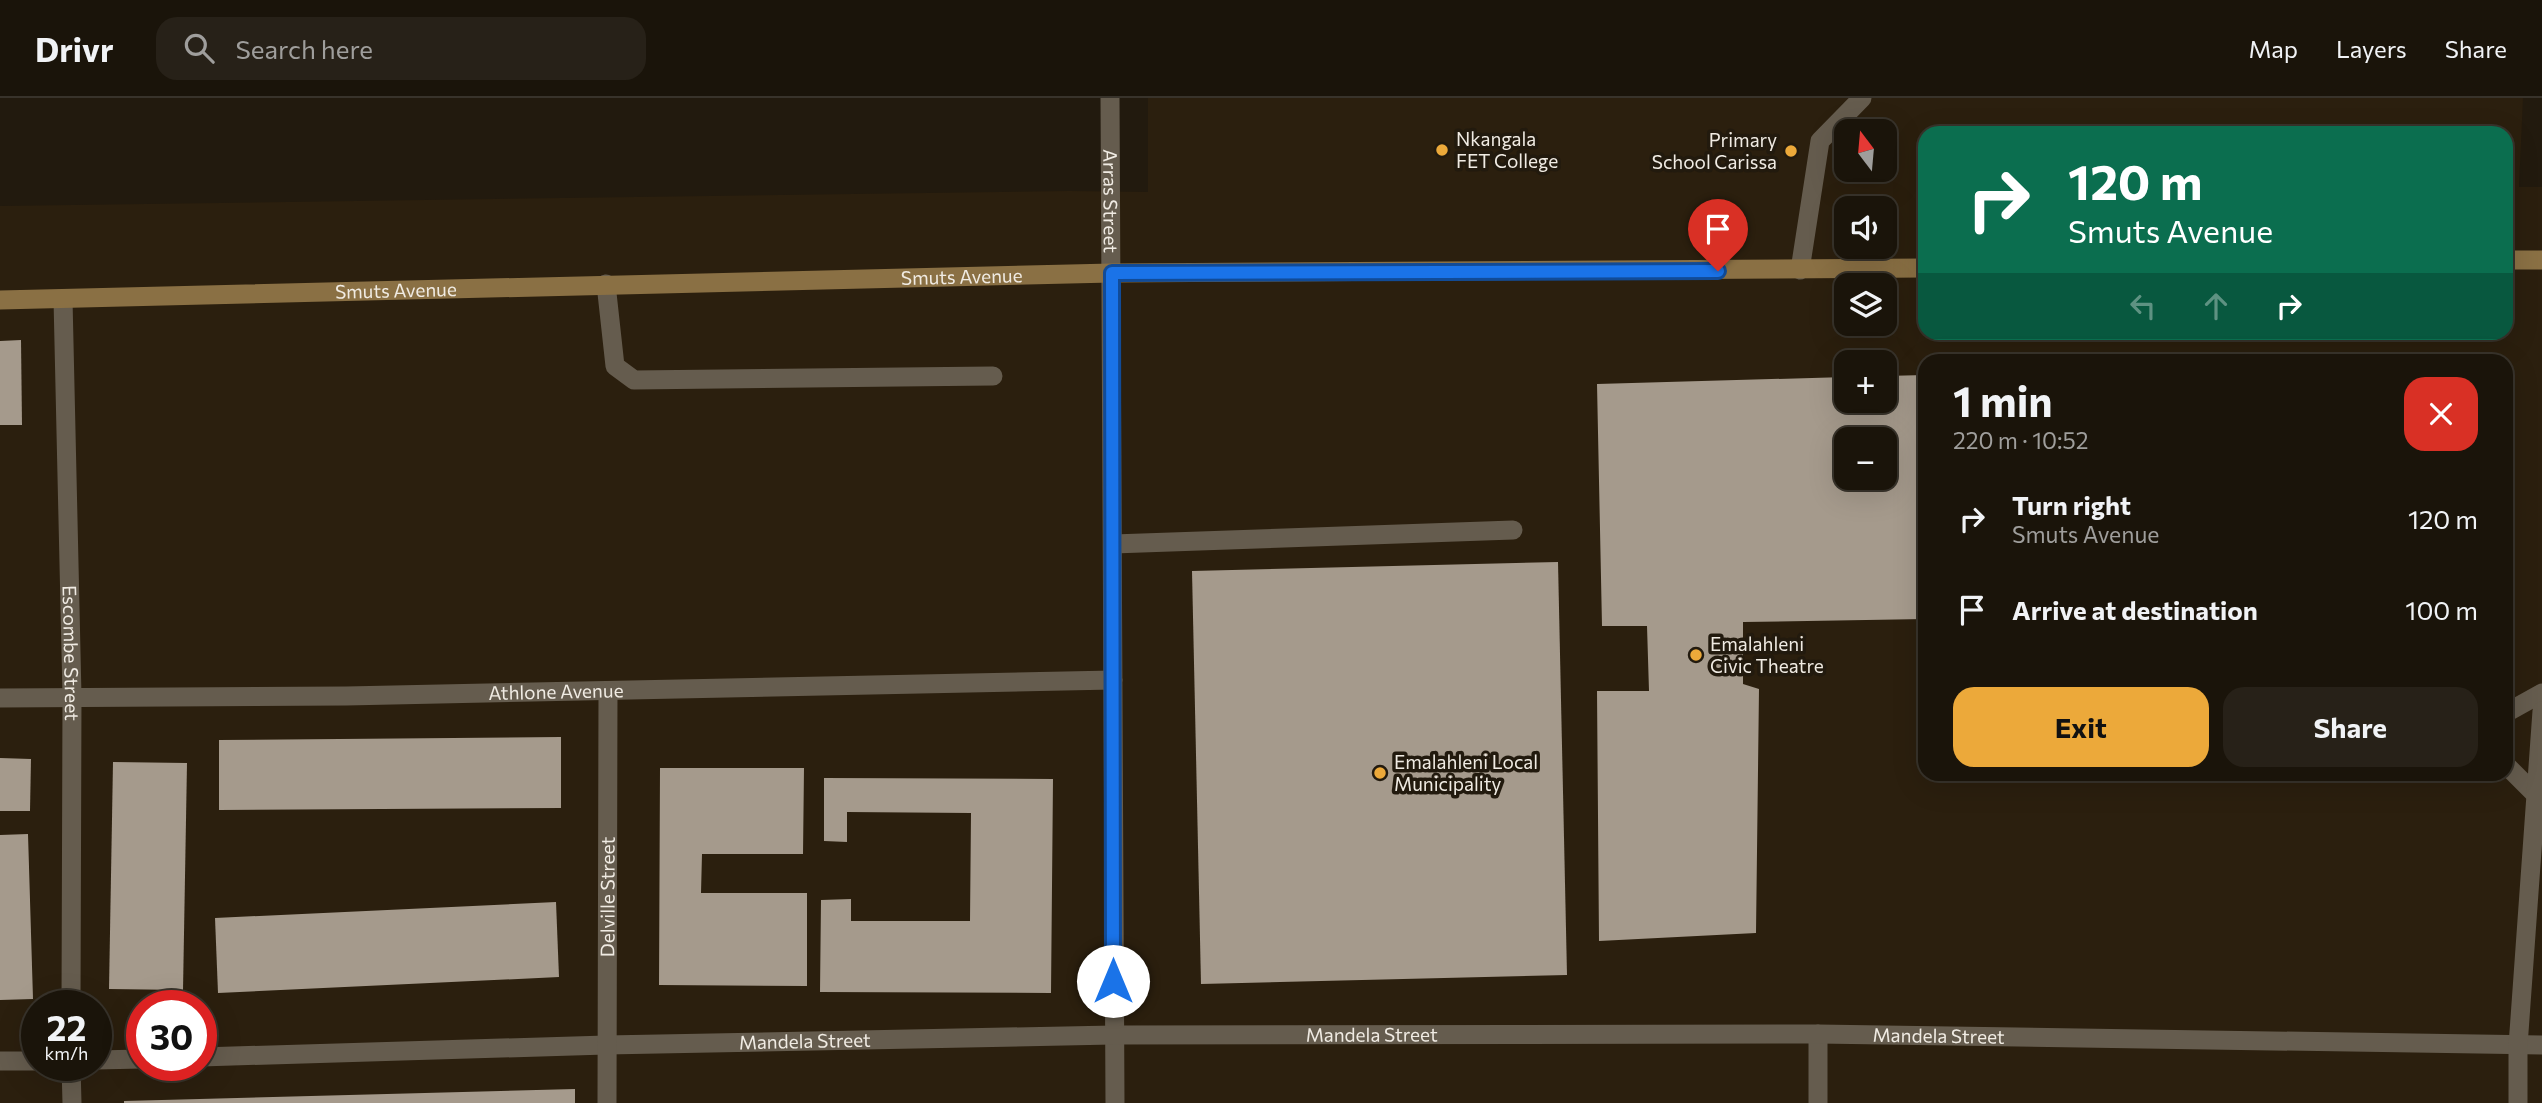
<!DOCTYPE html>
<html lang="en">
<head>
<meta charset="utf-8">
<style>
  body { margin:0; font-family:Commissioner,sans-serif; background:#272118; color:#f1f3f6; height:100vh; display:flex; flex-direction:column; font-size:26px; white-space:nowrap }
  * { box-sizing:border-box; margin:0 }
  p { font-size:23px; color:#9f9e9c }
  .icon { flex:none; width:38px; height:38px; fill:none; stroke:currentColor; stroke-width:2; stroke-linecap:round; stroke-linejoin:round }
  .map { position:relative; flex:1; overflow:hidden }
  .panel { position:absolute; left:1918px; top:256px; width:595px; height:427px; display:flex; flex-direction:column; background:#1a140a; border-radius:21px; box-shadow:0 7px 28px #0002,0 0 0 2px #38332b }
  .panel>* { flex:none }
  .top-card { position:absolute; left:1918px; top:28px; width:595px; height:214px; border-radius:21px; box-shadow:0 7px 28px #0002,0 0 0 2px #38332b; background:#0b6e4f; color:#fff; overflow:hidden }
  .needle { width:46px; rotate:344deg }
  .fabs { position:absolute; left:1834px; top:21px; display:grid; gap:14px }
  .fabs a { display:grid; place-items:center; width:63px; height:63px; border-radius:14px; background:#1a140a; box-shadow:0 7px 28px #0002,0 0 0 2px #38332b; font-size:35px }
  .speed { position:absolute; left:21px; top:892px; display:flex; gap:14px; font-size:35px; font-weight:700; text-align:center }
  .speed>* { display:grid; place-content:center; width:91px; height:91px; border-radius:50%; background:#1a140a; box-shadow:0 7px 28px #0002,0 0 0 2px #38332b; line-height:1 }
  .speed small { font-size:18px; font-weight:400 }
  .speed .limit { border:10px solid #d22; background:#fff; color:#111 }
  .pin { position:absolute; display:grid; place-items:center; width:60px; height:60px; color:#fff; margin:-72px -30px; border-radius:50% 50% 50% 0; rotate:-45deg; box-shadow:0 0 7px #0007 }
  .pin .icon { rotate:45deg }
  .me { position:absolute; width:77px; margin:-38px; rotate:0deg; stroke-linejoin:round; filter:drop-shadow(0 0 5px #0008) }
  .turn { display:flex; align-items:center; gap:24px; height:147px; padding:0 35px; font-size:32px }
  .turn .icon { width:91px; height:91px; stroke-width:2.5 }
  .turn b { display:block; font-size:49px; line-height:60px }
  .lanes { display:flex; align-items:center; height:66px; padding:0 35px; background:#0003; justify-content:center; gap:35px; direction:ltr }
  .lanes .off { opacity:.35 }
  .round { display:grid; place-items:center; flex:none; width:74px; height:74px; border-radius:21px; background:#272118 }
  .head { display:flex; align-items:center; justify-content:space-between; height:119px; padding:0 35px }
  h1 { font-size:42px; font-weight:700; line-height:52px }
  .primary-button { display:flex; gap:14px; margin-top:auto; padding:14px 35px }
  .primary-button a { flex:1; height:80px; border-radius:21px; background:#eca93a; color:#111; font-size:28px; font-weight:700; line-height:80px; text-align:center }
  .primary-button a+a { background:#272118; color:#f1f3f6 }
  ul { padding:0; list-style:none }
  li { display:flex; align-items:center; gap:21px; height:91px; padding:0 35px }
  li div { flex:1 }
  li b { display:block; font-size:26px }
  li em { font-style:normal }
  header { display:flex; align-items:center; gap:42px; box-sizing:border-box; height:98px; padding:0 35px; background:#1a140a; border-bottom:2px solid #38332b }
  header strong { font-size:33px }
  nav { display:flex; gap:38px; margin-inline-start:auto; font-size:24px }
  .search { width:490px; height:63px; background:#272118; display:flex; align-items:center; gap:18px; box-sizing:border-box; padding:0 24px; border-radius:21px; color:#9f9e9c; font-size:26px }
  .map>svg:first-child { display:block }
</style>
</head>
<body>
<header>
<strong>Drivr</strong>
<div class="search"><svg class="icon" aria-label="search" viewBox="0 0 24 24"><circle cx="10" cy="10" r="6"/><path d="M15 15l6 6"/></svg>Search here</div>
<nav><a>Map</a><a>Layers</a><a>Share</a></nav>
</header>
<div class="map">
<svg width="2542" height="1005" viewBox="0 0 2542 1005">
  <rect width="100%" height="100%" fill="#221a0e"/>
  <path fill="#2b1f0e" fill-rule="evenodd" d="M1148 0H2523L2519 89H2542V1005H0V108L1069 93 1148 94ZM1846 33H1885V72H1846ZM1925 35H2506V234H1925ZM1846 110H1885V149H1846ZM1846 187H1885V226H1846ZM1925 262H2506V676H1925ZM1846 264H1885V303H1846ZM1846 341H1885V380H1846ZM37 908H96V968H37ZM142 908H201V968H142Z"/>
  <g fill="#a59a8c" fill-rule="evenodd">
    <path d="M21 242 22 327H0V243Z"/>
    <path d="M1925 277V521L1743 524V586L1759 591 1756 835 1599 843 1597 593H1649L1647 528H1602L1597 286 1846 279V303H1885V278ZM1846 341H1885V380H1846Z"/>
    <path d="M1558 464 1567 877 1201 886 1192 473Z"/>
    <path d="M561 639V710L219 712V642Z"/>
    <path d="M0 660 31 661 30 713H0Z"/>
    <path d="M113 664 187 665 183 892 109 891Z"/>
    <path d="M660 670H804L803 756H702L701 795H807V888L659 887Z"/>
    <path d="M824 680 1053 681 1051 895 820 894 821 802 851 801V823H970L971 715 847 714V744L824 743Z"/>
    <path d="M28 736 33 901 0 902V737Z"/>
    <path d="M556 804 559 879 218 895 215 820Z"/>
    <path d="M575 991V1005H124V1003Z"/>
  </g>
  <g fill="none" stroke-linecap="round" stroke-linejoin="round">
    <g stroke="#655c4e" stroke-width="19">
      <path d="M1800 172 1820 43 1862 0"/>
      <path d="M606 186 615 268 634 282 993 278"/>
      <path d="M1113 446 1513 432"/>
      <path d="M2506 615 2542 595"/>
      <path d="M2506 667 2536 697"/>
    </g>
    <g stroke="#655c4e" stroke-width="19">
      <path id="s1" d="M1110 0 1115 1005"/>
      <path id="s2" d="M63 201 72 598 71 908"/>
      <path id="s3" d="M0 600 346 598 1113 582"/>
      <path d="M1818 936V1005"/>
      <path id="s4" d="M201 959 606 947 1113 937 1818 936 2542 947"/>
      <path d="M96 962 142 961"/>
      <path d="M0 963H37"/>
      <path d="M71 968 72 1005"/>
      <path id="s5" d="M607 1005 608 593"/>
      <path d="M2518 1005V948L2542 613"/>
    </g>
    <g stroke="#8a7044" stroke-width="19">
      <path d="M2506 162H2542"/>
      <path id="s6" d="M0 202 1112 175 1925 170"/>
    </g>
  </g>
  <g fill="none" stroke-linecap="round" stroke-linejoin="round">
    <g stroke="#114b97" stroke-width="18">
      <path id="route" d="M1113 883 1112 175 1718 173"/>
    </g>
    <use href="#route" stroke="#1a73e8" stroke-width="12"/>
  </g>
  <g fill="#eca93a" stroke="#221a0e" stroke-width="2.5">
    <circle cx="1442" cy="52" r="7"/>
    <circle cx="1791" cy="53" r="7"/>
    <circle cx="1696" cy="557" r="7"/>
    <circle cx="1380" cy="675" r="7"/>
  </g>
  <g text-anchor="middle" stroke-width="7" stroke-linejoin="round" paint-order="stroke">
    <g font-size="19" fill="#f0ebe3" stroke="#221a0e" text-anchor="start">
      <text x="1456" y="48">Nkangala<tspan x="1456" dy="22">FET College</tspan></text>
      <text x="1777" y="49" text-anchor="end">Primary<tspan x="1777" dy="22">School Carissa</tspan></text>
      <text x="1710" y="553">Emalahleni<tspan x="1710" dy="22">Civic Theatre</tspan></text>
      <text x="1394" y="671">Emalahleni Local<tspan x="1394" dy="22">Municipality</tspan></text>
    </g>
    <g font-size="19" fill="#f0ebe3" stroke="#221a0e">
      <text dy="7" stroke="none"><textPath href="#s1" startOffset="103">Arras Street</textPath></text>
      <text dy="7" stroke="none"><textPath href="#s6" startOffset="962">Smuts Avenue</textPath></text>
      <text dy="7" stroke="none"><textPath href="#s6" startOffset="396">Smuts Avenue</textPath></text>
      <text dy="7" stroke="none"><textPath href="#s2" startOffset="354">Escombe Street</textPath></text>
      <text dy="7" stroke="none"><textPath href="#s3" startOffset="556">Athlone Avenue</textPath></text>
      <text dy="7" stroke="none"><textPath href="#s5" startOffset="206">Delville Street</textPath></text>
      <text dy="7" stroke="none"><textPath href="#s4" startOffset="1171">Mandela Street</textPath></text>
      <text dy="7" stroke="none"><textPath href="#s4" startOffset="1738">Mandela Street</textPath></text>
      <text dy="7" stroke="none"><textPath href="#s4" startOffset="604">Mandela Street</textPath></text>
    </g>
  </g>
</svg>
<div class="fabs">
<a><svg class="needle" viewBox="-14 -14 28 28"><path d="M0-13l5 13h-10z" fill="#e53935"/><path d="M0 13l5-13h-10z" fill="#9f9e9c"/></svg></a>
<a><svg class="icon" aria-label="sound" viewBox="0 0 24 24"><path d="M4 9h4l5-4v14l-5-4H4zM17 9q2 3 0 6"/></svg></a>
<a><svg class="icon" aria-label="layers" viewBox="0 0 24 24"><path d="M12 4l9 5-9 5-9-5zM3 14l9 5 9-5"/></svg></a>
<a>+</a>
<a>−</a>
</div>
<div class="speed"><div>22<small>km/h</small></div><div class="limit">30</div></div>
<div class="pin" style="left:1718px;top:173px;background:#d93025"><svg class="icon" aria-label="arrive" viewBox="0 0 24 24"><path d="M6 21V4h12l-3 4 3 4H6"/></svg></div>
<svg class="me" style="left:1113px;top:883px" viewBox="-20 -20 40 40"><circle r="19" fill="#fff"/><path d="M0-13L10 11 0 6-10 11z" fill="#1a73e8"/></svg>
<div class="top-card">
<div class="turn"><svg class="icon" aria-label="right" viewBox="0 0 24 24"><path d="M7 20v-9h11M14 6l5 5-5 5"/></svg><div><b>120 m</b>Smuts Avenue</div></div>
<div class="lanes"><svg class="icon off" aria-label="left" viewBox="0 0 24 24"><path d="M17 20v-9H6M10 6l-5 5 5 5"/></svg><svg class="icon off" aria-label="ahead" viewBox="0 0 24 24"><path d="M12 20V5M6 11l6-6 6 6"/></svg><svg class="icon" aria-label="right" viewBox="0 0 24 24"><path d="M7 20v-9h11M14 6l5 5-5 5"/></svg></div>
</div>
<section class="panel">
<div class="head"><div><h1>1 min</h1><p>220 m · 10:52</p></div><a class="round" style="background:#d93025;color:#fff"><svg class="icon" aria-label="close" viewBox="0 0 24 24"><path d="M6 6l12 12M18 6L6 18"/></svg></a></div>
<ul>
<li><svg class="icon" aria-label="right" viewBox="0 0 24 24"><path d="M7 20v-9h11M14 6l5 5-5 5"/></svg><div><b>Turn right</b><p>Smuts Avenue</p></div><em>120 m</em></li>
<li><svg class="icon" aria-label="arrive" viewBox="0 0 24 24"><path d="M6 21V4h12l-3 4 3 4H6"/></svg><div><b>Arrive at destination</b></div><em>100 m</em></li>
</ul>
<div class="primary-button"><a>Exit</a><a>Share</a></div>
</section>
</div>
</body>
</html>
